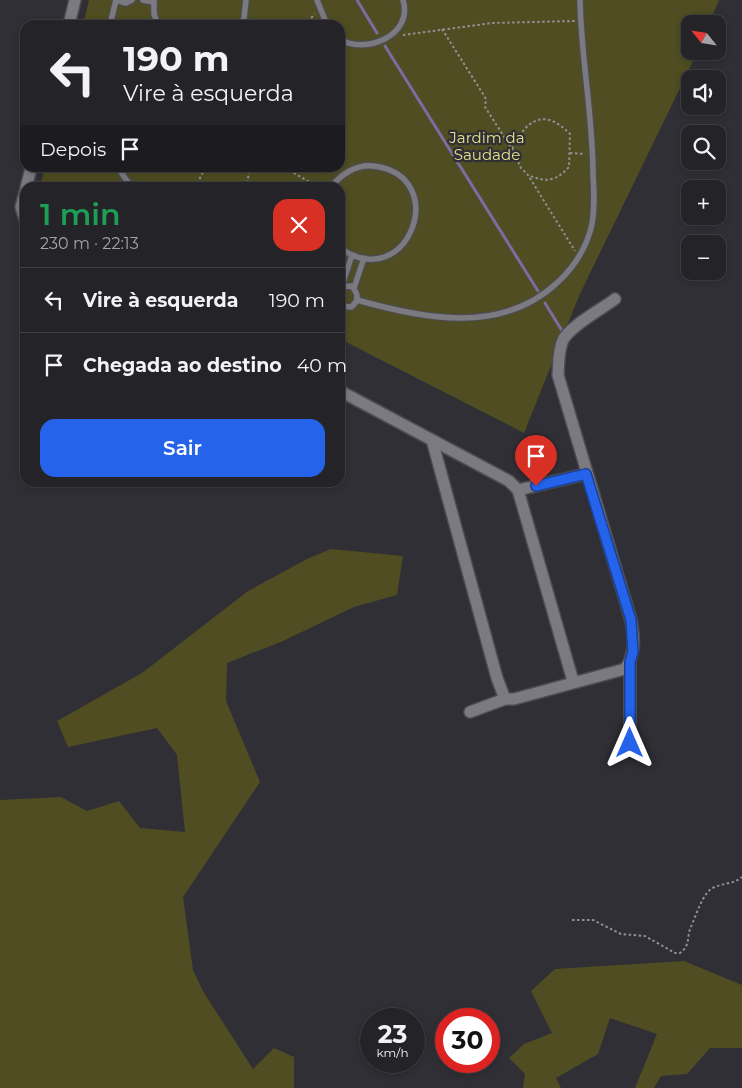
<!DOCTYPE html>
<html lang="pt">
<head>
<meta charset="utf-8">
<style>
  body { margin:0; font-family:Montserrat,sans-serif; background:#2c2b30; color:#f1f3f6; height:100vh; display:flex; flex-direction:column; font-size:19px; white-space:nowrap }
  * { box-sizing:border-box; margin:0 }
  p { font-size:16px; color:#a3a4a8 }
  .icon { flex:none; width:28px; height:28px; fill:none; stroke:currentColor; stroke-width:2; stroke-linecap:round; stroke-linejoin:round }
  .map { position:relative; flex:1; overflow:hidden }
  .panel { position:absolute; left:20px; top:182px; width:325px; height:305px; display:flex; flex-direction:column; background:#242328; border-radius:15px; box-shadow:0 2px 8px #0003,0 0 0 1px #414045 }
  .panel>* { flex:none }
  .top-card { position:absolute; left:20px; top:20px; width:325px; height:152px; border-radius:15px; box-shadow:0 2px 8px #0003,0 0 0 1px #414045; background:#242328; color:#f1f3f6; overflow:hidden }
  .needle { width:32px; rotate:300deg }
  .buttons { position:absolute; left:681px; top:15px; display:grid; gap:10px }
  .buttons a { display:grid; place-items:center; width:45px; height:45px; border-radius:10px; background:#242328; box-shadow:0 2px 8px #0003,0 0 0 1px #414045; font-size:25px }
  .speed { position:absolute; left:360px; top:1008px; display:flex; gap:10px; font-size:25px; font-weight:700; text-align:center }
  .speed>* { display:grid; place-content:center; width:65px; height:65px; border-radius:50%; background:#242328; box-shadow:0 2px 8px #0003,0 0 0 1px #414045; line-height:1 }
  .speed small { font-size:12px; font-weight:400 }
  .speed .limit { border:8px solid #d22; background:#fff; color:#111 }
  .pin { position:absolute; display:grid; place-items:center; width:42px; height:42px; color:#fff; margin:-51px -21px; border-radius:50% 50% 50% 0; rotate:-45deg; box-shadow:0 0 5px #0007 }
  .pin .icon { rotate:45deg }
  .me { position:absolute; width:55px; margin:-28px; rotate:0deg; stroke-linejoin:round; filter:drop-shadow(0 0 4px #0008) }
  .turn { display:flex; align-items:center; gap:18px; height:105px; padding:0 20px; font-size:22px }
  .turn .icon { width:65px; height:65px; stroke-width:2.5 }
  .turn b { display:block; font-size:35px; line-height:42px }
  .then { display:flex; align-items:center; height:48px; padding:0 20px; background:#0003; gap:10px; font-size:19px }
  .round { display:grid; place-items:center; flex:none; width:52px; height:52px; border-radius:15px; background:#2c2b30 }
  .headline { display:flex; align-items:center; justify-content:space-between; height:85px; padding:0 20px }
  h1 { font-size:30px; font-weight:600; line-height:38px; color:#1e9e55 }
  .cta { display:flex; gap:10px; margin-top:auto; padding:10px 20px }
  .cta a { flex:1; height:58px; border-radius:15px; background:#2563eb; color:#fff; font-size:20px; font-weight:600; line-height:58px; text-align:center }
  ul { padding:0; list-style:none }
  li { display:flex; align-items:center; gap:15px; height:65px; padding:0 20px; border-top:1px solid #414045 }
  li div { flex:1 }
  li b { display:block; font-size:19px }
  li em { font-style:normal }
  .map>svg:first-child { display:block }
</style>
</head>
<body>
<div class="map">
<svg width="742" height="1088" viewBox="0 0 742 1088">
  <rect width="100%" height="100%" fill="#302f35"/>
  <g fill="#4f4d21">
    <path d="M89 0H719L709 24H690V51H698L579 296 524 433 340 339V188H43L40 186 45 168H340V25H83Z"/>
    <path d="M331 549 403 556 397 595 354 607 283 641 227 663 226 701 260 782 183 897 193 970 204 993 253 1069 274 1048 294 1057V1088H0V800L61 797 87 811 119 801 140 828 185 832 177 755 157 728 68 747 57 721 142 673 248 591 307 559Z"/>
    <path d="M684 961 742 985V1048H710L687 1074 661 1076 654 1088H635L657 1034 610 1018 598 1054 556 1078 561 1088H523L525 1074 509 1058 524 1044 552 1033 531 991 555 969Z"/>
  </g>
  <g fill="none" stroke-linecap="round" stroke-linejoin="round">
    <g stroke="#7a6da1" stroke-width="3">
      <path d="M357 0 377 33"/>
      <path d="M385 46 538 291"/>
      <path d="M545 303 564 334"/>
    </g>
    <g stroke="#4d4c51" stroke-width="8">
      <g id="lane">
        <path d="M116 0 126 3 132 0"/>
        <path d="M143 0 153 2"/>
        <path d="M154 0V14L158 25"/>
        <path d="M317 0 327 25"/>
        <path d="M110 25 116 0"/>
        <path d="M241 25 244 18 246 0"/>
        <path d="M340 39C364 55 414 36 403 0"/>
        <path d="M118 168 132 188"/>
        <path d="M331 188C340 174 357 164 373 166 453 175 408 296 340 248"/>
        <path d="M342 286 352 255"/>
        <path d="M340 287 351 286C359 293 359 301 351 307L340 306"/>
        <path d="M354 288 364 258"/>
        <path d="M357 300C424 319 502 335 558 282 575 266 587 247 592 224 595 207 594 191 593 174 593 116 581 58 580 0"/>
      </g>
    </g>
    <g stroke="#4d4c51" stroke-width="14">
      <g id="street">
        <path d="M69 25 75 0"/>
        <path d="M26 188 31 168"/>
        <path d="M25 192 21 207 25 220"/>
        <path d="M340 391 509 481 518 490 573 681"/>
        <path d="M432 440 497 678 505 699H514L625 669C636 655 634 637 631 620L558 375C559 363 558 351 563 340 570 326 602 309 615 299"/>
        <path d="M518 490 586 474"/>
        <path d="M630 662V743"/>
        <path d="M470 712 505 699"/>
      </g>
    </g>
    <g stroke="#919095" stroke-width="2" stroke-dasharray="2.5 2.5" stroke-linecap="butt">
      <path d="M304 25 315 14"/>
      <path d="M442 29 483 94 486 99 485 107 512 149 521 168 528 175 575 251"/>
      <path d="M403 35 492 23 575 21"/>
      <path d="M512 149C526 120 544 107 570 134L569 167C556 181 547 183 528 175"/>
      <path d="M570 153 585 154"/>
      <path d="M285 168 320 188"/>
      <path d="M195 188 205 168"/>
      <path d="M246 188 250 168"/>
      <path d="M572 920H593L621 934 645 936 675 953H680C690 946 687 938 690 929 695 918 700 902 707 893 715 882 732 886 742 877"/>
    </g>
    <use href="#lane" stroke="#7b7a81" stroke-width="5.5"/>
    <use href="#street" stroke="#7b7a81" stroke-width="11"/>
  </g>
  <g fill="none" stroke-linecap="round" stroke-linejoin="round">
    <g stroke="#184099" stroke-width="12">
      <path id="route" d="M536 486 586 474 631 620 633 652 630 662V743"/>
    </g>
    <use href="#route" stroke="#2563eb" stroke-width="9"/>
  </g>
  <g text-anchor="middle" stroke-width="4.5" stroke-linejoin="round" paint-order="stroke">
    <g font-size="15" fill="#e3e188" stroke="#302f35">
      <text x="487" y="143">Jardim da<tspan x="487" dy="17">Saudade</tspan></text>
    </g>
  </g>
</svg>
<div class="buttons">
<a><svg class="needle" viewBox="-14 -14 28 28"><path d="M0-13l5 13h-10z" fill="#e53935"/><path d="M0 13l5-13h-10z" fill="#a3a4a8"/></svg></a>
<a><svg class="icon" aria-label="sound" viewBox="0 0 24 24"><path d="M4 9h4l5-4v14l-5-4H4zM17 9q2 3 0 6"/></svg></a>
<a><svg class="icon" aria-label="search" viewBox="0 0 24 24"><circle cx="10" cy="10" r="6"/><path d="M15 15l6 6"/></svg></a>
<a>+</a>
<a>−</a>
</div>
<div class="speed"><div>23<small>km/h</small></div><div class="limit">30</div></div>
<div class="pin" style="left:536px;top:486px;background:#d93025"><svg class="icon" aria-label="arrive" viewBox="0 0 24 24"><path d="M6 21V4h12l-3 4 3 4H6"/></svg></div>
<svg class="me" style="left:630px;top:743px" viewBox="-20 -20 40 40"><path d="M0-17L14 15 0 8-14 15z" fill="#2563eb" stroke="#fff" stroke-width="4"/></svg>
<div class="top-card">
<div class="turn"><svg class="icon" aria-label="left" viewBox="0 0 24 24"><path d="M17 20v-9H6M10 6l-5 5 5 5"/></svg><div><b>190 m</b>Vire à esquerda</div></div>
<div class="then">Depois<svg class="icon" aria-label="arrive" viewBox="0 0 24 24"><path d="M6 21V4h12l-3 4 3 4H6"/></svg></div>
</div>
<section class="panel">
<div class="headline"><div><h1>1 min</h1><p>230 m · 22:13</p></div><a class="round" style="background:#d93025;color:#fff"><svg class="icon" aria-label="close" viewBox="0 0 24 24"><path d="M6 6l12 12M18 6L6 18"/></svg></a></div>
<ul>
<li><svg class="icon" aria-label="left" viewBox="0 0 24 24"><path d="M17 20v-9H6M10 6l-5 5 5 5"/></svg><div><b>Vire à esquerda</b></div><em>190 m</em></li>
<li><svg class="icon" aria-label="arrive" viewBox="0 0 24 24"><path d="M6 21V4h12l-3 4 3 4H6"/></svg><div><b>Chegada ao destino</b></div><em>40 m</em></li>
</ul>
<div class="cta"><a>Sair</a></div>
</section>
</div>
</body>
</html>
